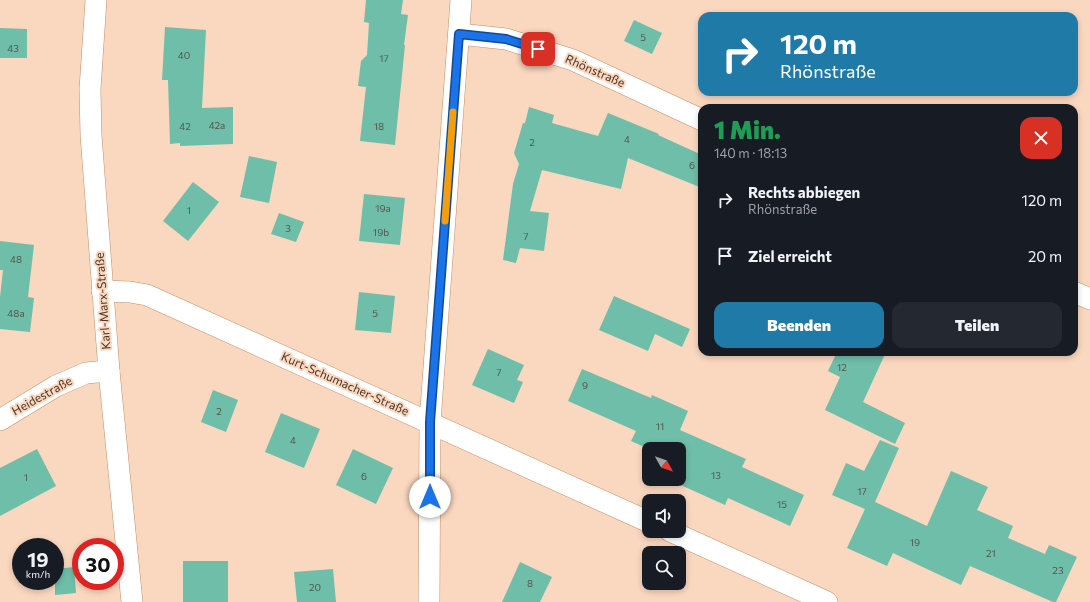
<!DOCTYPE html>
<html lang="de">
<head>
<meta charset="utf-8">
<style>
  body { margin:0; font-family:Commissioner,sans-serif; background:#242831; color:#f1f3f6; height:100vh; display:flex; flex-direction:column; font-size:15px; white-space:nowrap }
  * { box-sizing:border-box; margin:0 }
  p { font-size:13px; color:#9ea1a6 }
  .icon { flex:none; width:22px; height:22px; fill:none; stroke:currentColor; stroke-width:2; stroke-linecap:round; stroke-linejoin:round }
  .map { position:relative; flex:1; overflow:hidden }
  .details { position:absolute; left:698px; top:104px; width:380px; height:252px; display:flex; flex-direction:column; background:#171b24; border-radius:12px; box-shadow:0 2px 6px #0003 }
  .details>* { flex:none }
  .guide { position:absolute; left:698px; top:12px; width:380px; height:84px; border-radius:12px; box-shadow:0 2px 6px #0003; background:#1f7aa8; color:#fff; overflow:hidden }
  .needle { width:26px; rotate:130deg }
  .buttons { position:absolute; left:642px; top:442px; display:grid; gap:8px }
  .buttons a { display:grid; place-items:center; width:44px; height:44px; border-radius:8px; background:#171b24; box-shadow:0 2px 6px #0003; font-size:20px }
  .speed { position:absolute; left:12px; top:538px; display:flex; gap:8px; font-size:20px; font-weight:700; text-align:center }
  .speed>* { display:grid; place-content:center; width:52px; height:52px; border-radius:50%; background:#171b24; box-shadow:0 2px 6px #0003; line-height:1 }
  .speed small { font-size:10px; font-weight:400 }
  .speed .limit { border:6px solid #d22; background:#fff; color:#111 }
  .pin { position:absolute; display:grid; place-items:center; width:34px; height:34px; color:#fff; margin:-17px; border-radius:8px; box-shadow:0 2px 6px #0006 }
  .me { position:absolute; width:44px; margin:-22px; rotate:0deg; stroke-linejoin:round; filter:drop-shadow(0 0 3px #0008) }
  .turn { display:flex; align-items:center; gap:14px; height:84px; padding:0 16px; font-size:18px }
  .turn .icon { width:52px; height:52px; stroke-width:2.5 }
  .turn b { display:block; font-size:28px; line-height:34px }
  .round { display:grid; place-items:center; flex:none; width:42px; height:42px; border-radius:12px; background:#242831 }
  .overview { display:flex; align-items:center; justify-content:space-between; height:68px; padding:0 16px }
  h1 { font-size:24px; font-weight:800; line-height:30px; color:#1e9e55 }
  .primary-button { display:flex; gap:8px; margin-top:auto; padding:8px 16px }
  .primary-button a { flex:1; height:46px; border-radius:12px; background:#1f7aa8; color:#fff; font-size:16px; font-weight:800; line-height:46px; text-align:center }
  .primary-button a+a { background:#242831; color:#f1f3f6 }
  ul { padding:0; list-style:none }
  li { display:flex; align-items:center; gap:12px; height:56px; padding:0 16px }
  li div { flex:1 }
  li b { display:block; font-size:15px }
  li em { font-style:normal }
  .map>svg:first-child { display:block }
</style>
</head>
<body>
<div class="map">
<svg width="1090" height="602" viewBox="0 0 1090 602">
  <rect width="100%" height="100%" fill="#fad7bf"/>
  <g fill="#6fbeaa">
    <path d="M366 0H403L401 14 408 15 404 45H405L395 145 360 141 366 87 358 86 361 61 367 55 369 23 364 22Z"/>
    <path d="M634 20 662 33 652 54 624 41Z"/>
    <path d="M165 27 206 30 202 108 233 107V144L180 146V143L170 144 168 80H162Z"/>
    <path d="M0 28 27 29V58H0Z"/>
    <path d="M529 107 554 115 552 123 598 136 608 113 659 134 658 135 702 155V188L628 158 621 189 542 170 530 211 549 213 544 251 520 248 516 263 503 260 513 184 519 164 514 153 523 123H525Z"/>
    <path d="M249 156 277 162 269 203 240 197Z"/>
    <path d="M193 182 219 202 188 241 163 221Z"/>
    <path d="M364 194 405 198 400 245 359 241Z"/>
    <path d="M279 213 304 222 296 242 271 234Z"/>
    <path d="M0 241 34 245 28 297 34 298 30 332 0 329V297L3 270H0Z"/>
    <path d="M359 292 395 296 391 333 355 330Z"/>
    <path d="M614 296 690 329 682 347 655 334 648 351 599 330Z"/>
    <path d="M488 349 524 365 517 380 523 382 514 403 472 385Z"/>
    <path d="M837 352H886L863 402 905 423 895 444 825 410 840 377 828 371Z"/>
    <path d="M582 369 651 398 652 395 688 411 680 430 746 459 742 467 804 495 790 526 728 498 725 505 674 482 675 479H679V471L682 464 679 463V449H649L631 441 636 431 568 401Z"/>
    <path d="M213 390 238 400 226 432 201 422Z"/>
    <path d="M281 413 320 429 304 468 265 452Z"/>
    <path d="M880 440 899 448 875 502 927 526 951 471 988 487 977 510 1013 526 1008 538 1045 554 1049 545 1077 557 1056 602H1053L970 566 961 585 893 553 887 566 847 548 865 509 832 495 846 463 864 471Z"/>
    <path d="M37 449 56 486 0 516V468Z"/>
    <path d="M353 449 393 468 376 504 336 485Z"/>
    <rect x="183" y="561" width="45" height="41"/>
    <path d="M520 562 552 577 540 602H502Z"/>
    <path d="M74 567 76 593 55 595V569Z"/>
    <path d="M333 569 336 602H297L294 572Z"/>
  </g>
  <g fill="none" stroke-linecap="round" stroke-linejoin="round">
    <g stroke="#c48e67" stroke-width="22">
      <g id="minor">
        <path d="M96 0 90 89 91 135 109 371 132 602"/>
        <path d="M459 34 506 39 573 60 702 120"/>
        <path d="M102 291 130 292 147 295 649 522"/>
        <path d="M1074 292 1090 299"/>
        <path d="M0 420 56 386 86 373 109 371"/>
        <path d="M670 531 827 602"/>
        <path d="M429 602 430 422 461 0"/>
      </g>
    </g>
    <use href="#minor" stroke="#fff" stroke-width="21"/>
  </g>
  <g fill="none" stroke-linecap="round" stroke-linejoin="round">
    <g stroke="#114b97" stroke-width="10">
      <path id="route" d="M430 497V422L459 34 506 39 538 49"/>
    </g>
    <use href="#route" stroke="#1a73e8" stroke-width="7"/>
    <path stroke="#f59e0b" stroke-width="7" d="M445 221 453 112"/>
  </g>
  <g text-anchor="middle" stroke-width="4" stroke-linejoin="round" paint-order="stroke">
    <g font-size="10" fill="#545646">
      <text x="643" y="41">5</text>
      <text x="13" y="52">43</text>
      <text x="184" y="59">40</text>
      <text x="384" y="62">17</text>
      <text x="217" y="129">42a</text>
      <text x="185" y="130">42</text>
      <text x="379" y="130">18</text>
      <text x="627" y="143">4</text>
      <text x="532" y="146">2</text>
      <text x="692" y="169">6</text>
      <text x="383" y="212">19a</text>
      <text x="189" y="214">1</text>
      <text x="288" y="232">3</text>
      <text x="381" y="236">19b</text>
      <text x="526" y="240">7</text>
      <text x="16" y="263">48</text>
      <text x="16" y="317">48a</text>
      <text x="375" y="317">5</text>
      <text x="842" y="371">12</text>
      <text x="499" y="376">7</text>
      <text x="585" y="389">9</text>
      <text x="219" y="415">2</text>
      <text x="660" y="430">11</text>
      <text x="293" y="444">4</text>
      <text x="716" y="479">13</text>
      <text x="364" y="480">6</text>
      <text x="26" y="481">1</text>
      <text x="862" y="495">17</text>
      <text x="782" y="508">15</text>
      <text x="915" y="546">19</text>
      <text x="991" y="557">21</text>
      <text x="1058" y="574">23</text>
      <text x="530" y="587">8</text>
      <text x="315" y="591">20</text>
    </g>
    <g font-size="12" fill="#4b3424" stroke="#fad7bf">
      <text transform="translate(595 71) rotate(24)" y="4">Rhönstraße</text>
      <text transform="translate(103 301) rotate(-94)" y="4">Karl-Marx-Straße</text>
      <text transform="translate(345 384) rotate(24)" y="4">Kurt-Schumacher-Straße</text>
      <text transform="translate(42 396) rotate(-29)" y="4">Heidestraße</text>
    </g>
  </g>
</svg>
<div class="buttons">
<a><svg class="needle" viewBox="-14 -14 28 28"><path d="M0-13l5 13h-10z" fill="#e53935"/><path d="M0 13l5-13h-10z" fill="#9ea1a6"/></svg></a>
<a><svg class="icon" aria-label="sound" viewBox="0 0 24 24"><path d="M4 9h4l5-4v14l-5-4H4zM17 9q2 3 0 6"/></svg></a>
<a><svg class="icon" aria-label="search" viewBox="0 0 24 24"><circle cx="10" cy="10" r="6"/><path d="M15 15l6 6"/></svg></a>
</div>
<div class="speed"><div>19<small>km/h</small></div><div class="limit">30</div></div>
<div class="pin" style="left:538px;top:49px;background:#d93025"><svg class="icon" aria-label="arrive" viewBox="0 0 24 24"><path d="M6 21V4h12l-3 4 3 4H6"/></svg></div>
<svg class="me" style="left:430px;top:497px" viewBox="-20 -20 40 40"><circle r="19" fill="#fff"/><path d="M0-13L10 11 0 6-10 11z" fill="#1a73e8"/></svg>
<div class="guide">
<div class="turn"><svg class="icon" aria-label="right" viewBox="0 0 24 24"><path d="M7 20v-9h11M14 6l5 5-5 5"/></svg><div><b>120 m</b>Rhönstraße</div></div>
</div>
<section class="details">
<div class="overview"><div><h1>1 Min.</h1><p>140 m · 18:13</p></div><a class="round" style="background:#d93025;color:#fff"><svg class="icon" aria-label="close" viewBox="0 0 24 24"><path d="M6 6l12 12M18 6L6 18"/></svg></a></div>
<ul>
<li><svg class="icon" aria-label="right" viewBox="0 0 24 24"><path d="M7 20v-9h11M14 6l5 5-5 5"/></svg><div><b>Rechts abbiegen</b><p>Rhönstraße</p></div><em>120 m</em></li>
<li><svg class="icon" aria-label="arrive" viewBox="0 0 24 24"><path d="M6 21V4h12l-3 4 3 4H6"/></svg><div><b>Ziel erreicht</b></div><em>20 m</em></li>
</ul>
<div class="primary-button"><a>Beenden</a><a>Teilen</a></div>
</section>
</div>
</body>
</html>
